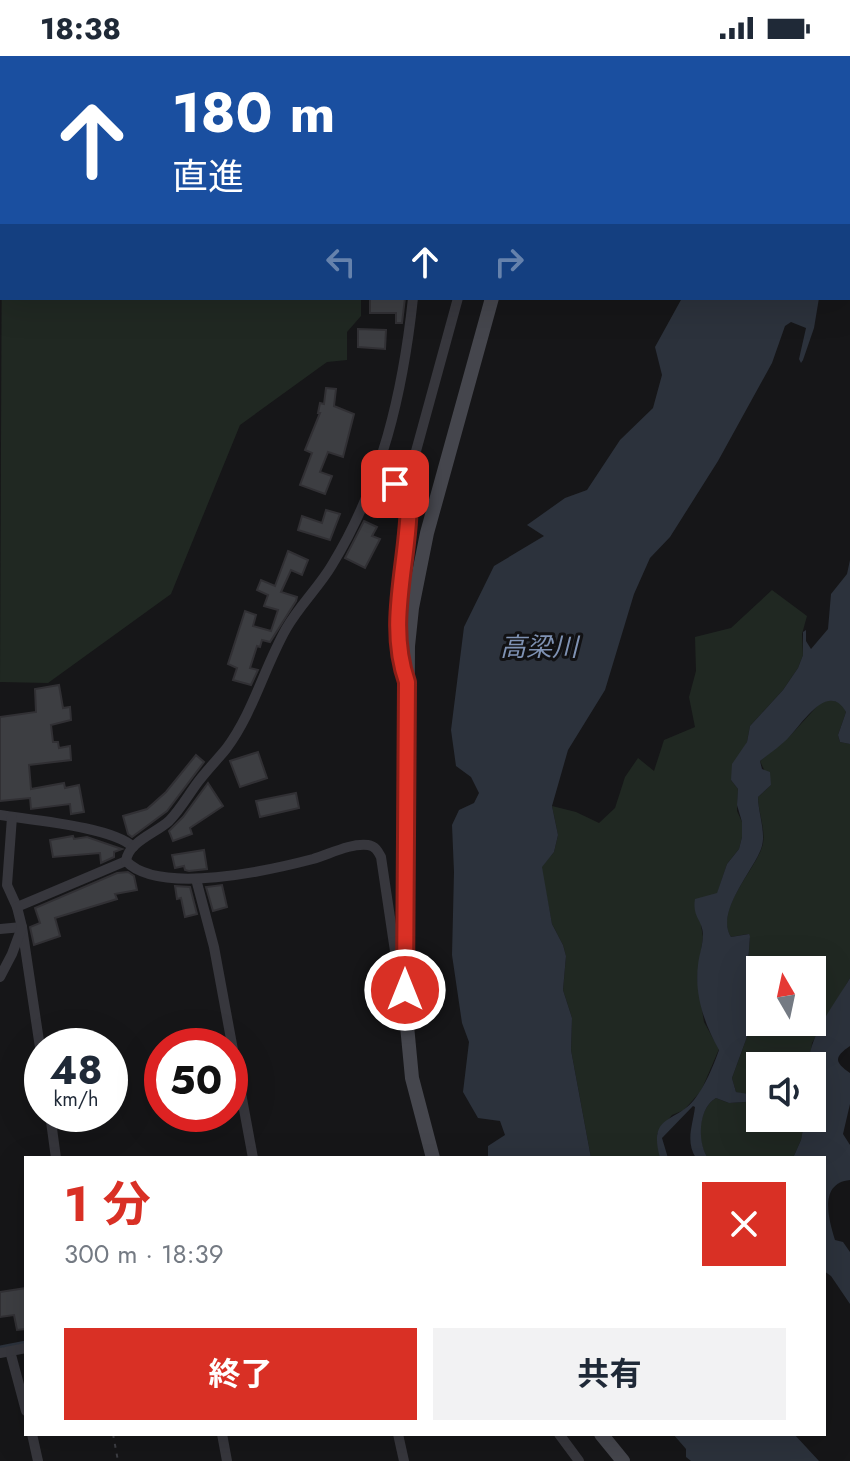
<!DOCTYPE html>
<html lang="ja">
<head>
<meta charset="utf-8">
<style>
  body { margin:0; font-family:Jost,"Noto Sans JP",sans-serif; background:#f2f2f3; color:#1f2937; height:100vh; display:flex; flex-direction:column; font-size:30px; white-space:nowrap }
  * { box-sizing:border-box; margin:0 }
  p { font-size:26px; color:#747a83 }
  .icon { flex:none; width:44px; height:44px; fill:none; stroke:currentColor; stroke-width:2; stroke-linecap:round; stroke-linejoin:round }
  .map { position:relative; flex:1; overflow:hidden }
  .details { position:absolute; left:24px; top:1100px; width:802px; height:280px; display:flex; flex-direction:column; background:#fff; border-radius:0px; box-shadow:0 8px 32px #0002 }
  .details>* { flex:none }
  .banner { position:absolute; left:0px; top:0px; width:850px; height:244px; box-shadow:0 8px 32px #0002; background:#1a4fa0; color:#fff; overflow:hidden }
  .needle { width:52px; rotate:351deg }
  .controls { position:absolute; left:746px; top:900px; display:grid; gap:16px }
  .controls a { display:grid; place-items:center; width:80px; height:80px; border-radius:0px; background:#fff; box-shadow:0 8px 32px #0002; font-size:40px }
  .speed { position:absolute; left:24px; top:972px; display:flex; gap:16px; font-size:40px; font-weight:700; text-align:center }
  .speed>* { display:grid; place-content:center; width:104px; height:104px; border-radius:50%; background:#fff; box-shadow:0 8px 32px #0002; line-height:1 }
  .speed small { font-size:20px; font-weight:400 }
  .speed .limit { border:12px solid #d22; background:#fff; color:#111 }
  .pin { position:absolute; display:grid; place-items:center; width:68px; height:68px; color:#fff; margin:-34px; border-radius:16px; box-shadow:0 4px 12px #0006 }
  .me { position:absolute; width:88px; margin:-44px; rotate:0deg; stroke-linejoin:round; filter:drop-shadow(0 0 6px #0008) }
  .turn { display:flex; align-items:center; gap:28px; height:168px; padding:0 40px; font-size:36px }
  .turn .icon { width:104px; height:104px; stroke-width:2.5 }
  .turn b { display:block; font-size:56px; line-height:68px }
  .lanes { display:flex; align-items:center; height:76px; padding:0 40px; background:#0003; justify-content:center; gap:40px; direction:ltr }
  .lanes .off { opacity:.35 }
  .round { display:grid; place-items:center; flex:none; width:84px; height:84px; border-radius:0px; background:#f2f2f3 }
  .overview { display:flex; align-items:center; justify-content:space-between; height:136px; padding:0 40px }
  h1 { font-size:48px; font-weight:700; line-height:60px; color:#d93025 }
  .button { display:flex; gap:16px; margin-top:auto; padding:16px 40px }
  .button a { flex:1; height:92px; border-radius:0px; background:#d93025; color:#fff; font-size:32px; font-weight:700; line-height:92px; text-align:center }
  .button a+a { background:#f2f2f3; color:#1f2937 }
  .status { display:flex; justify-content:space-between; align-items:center; height:56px; padding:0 40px; background:#fff; direction:ltr }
  .status svg { height:22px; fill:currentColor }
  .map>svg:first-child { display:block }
</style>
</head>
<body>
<div class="status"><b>18:38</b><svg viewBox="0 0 49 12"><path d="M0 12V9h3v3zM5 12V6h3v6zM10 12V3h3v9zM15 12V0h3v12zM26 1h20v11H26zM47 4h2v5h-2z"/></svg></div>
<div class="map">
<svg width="850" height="1405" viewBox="0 0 850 1405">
  <rect width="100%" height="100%" fill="#161618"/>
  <g fill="#202822" fill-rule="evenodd">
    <path d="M2 148V242H361V260L347 276V304L327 306 240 369 171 538 48 627 0 626Z"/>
    <path d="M772 534 807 560 802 578 803 599 798 612 783 634 750 670 747 686 731 724 738 733 737 755 742 766V781L739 793 727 808 717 838 708 841 701 869 703 881 697 922 704 966 719 993 701 1035 684 1054 672 1059 657 1078 660 1102H591L571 994 572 962 563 934 566 900 563 889 552 868 541 811 554 796 558 779 552 750 576 756 599 767 615 752 625 721 638 702 654 715 664 684 695 671 689 641 696 615 695 581 731 572Z"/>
    <path d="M832 644 842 648 846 656 838 679 840 686 850 688V922L812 987 809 1010H760V1043L736 1036 732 1022 755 959V930L748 907 750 880 748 878 731 881C714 855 755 814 762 791 767 777 758 756 758 741L771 729 760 705 789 681 821 646ZM760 914H812V966H760Z"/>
    <path d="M716 1042 729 1047 760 1045V1062H805L801 1084 793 1102H708C696 1087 698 1052 716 1042Z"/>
  </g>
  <g fill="#2c323c">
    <path d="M682 242H819L814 272 803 304 801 307 799 303 806 272 791 266 785 270 772 307 718 405 670 481 650 502 634 538 605 634 568 694 552 750 558 779 554 796 542 811 552 868 563 889 566 900 563 934 572 962 571 994 591 1102H488V1090L505 1079 500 1065 478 1062 463 1036 469 986 462 967 452 899 454 816 452 769 459 754 474 747 479 737 471 721 456 710 451 674 464 571 494 510 544 480 527 469 565 442 587 434 620 384 653 352 662 319 655 291Z"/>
    <path d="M850 504V688L840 686 838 679 846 656C829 625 803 666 790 680 781 690 770 697 760 705L762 713 770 716 771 729 758 741C758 757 767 778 761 793 753 815 715 856 731 881L749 878 750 880 748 907 755 930V959L732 1022 736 1036 754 1039 760 1045 729 1047 716 1042C698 1052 697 1087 708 1102H696C685 1085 693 1069 695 1051L693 1050 662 1082 668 1102H660C648 1058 674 1068 694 1044 705 1030 713 1011 719 994 705 969 694 939 698 909 699 899 703 889 703 878 702 863 692 861 695 843L717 837 727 808 739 793 742 781V766L737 749 738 733 731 724 732 708 747 686 750 670 783 634 798 612 803 599V576L806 574V585L811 593 828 573 831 538 847 518Z"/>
    <path d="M850 922V990C834 1001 834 1006 850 1017V1048L843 1078 850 1089V1124C819 1127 828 1162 835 1184L843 1186 850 1196V1248L831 1220 824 1215V1102H793L801 1084 805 1062H812V1010H809C807 982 836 946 850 922Z"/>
    <path d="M673 1378H794L819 1405H691L686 1401V1393Z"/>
  </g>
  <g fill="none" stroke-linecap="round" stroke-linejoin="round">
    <path stroke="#2c323c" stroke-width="3" d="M0 1291 26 1286"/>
  </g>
  <g fill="#3d3e42" stroke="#313034" stroke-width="2">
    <path d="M370 242H405L402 267H396V257H370Z"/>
    <path d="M358 273 386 274 385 293 358 291Z"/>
    <path d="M326 332 336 333 334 350 354 358 343 401 328 396 320 416 332 420 325 438 300 429 312 397 305 394 320 357H318L320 347 324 348Z"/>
    <path d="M326 454 340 458 330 484 298 474 302 460 322 467Z"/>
    <path d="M364 465 377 471 372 480 380 483 365 512 345 502Z"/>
    <path d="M288 495 308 504 302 519 291 514 281 536 297 541 296 545 270 586 262 584 260 591 257 590 250 612 258 614 251 629 233 624 237 612 228 608 245 555 256 559 253 570 271 575 278 554 264 550 268 539 257 534 261 524 275 530Z"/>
    <path d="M59 629 63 652 70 651 71 664 51 669 53 686H58L59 692 70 690 71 704 29 709 31 733 64 727 65 732 79 729 84 756 71 758 70 748 31 753 30 742 0 745V661L36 656 35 633Z"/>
    <path d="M258 696 267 722 240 731 230 705Z"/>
    <path d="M196 699 204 706 167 755 132 781 128 778 123 760 147 753 166 736Z"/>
    <path d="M208 727 223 750 190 772 192 778 173 785 169 775 183 761Z"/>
    <path d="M296 737 299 752 260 761 256 745Z"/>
    <path d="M73 780 74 783 87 781 122 793 114 796V801L101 807 100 797 53 801 50 784Z"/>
    <path d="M204 794 207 813 189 815 185 814 184 810 175 812 172 799Z"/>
    <path d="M128 816 134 820 137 834 115 838 117 843 55 862 60 880 34 889 30 871 40 867 35 852 117 817Z"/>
    <path d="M222 829 227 851 213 855 206 831Z"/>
    <path d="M175 830 190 831 197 858 185 861 181 842 177 843Z"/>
    <path d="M26 1232V1273L17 1274 14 1259 0 1261V1236Z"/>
  </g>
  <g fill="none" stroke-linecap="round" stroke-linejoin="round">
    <path stroke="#3d3e44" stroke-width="2" stroke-dasharray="4 6" stroke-linecap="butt" d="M113 1378 118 1405"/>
    <path stroke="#37373d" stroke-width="5" d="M0 73H2"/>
    <g stroke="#37373d" stroke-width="10">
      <path d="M396 0 397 2"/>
      <path d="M526 2 527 0"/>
      <path d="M547 2 548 0"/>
      <path d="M375 422C388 431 401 427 409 444 409 498 386 567 404 618"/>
      <path d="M400 432 410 417 458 242"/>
      <path d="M0 759C31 764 113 771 133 791"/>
      <path d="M12 761 7 829 17 851"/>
      <path d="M196 823 214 891 253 1102"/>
      <path d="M0 873 22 871 42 1005"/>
      <path d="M0 921 12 898 22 871 17 851 126 805"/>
      <path d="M405 932 399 922 381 801C378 795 375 790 368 789 350 787 330 798 313 803 271 814 159 840 126 805 128 786 156 777 169 765 180 754 189 738 198 726 207 714 217 704 226 693 253 657 264 612 286 573 299 550 319 531 332 509 382 427 403 336 413 242"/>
      <path d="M50 1058 56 1102"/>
      <path d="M10 1295 26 1355"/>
      <path d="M0 1297 26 1292"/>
      <path d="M32 1378 38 1405"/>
      <path d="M222 1378 227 1405"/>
      <path d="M398 1378 404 1405"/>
      <path d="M559 1378 579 1405"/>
    </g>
    <g stroke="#45464d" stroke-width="14">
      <path d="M564 2V0"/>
      <path d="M433 1102 412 1022 406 959 408 590 412 552 427 477 492 242"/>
      <path d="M601 1378 623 1405"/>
    </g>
  </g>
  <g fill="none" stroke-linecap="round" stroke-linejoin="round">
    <g stroke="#8d1f18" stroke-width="20">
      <path id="route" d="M395 428 405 436 409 444C409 505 386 567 407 626L405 934"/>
    </g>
    <use href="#route" stroke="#d93025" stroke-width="14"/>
  </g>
  <g text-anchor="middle" stroke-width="6" stroke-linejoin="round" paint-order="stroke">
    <g font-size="26" font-style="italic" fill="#7f92b3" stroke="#111113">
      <text x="539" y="600">高梁川</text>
    </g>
  </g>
</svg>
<div class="controls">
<a><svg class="needle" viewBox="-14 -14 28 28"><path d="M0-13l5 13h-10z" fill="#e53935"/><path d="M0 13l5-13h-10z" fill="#747a83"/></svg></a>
<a><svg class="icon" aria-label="sound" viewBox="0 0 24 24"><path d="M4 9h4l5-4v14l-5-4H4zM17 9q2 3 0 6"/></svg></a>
</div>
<div class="speed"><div>48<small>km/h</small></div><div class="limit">50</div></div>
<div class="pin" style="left:395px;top:428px;background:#d93025"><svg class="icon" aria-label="arrive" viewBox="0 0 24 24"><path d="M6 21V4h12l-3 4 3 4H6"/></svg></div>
<svg class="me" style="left:405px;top:934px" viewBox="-20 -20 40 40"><circle r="17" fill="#d93025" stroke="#fff" stroke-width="3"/><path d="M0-11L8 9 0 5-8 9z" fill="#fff"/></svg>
<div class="banner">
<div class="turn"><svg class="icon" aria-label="ahead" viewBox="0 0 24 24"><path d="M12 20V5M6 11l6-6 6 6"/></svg><div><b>180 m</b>直進</div></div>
<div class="lanes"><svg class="icon off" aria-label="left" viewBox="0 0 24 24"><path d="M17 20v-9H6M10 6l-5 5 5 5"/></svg><svg class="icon" aria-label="ahead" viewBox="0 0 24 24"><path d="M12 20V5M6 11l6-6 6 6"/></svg><svg class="icon off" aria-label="right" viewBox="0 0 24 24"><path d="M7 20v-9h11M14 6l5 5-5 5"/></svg></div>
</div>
<section class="details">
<div class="overview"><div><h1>1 分</h1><p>300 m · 18:39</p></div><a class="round" style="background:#d93025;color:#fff"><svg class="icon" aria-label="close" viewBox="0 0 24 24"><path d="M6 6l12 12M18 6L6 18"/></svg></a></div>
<div class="button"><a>終了</a><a>共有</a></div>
</section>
</div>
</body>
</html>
